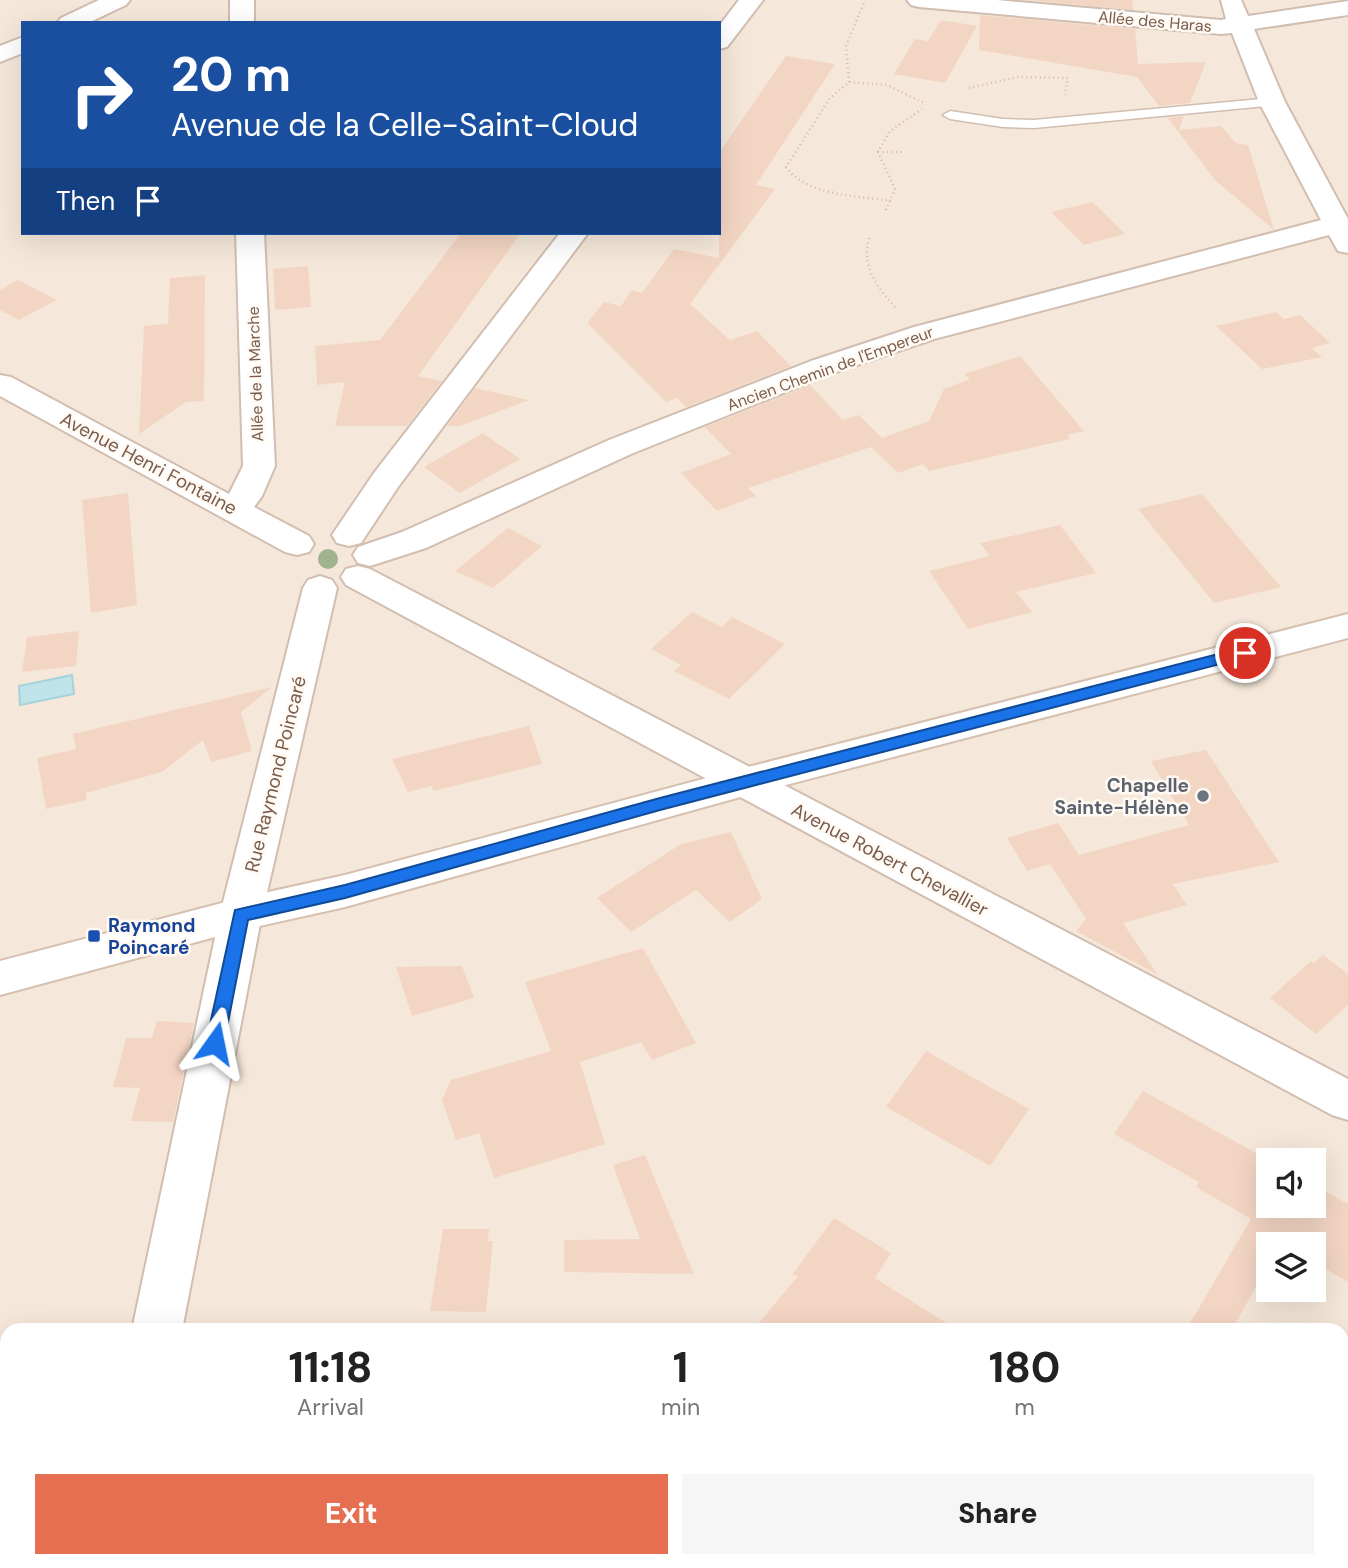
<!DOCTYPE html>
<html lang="en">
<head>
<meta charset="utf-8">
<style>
  body { margin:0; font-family:"DM Sans",sans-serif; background:#f6f6f6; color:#222; height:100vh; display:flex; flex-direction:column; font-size:26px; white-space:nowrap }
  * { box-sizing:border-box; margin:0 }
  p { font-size:23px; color:#767676 }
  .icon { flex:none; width:38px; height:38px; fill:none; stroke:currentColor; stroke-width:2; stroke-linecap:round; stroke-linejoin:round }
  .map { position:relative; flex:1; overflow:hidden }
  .sheet { position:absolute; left:0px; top:1323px; width:1349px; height:245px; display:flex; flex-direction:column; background:#fff; border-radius:21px 21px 0 0; box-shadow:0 7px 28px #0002 }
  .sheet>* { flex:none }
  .hud { position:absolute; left:21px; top:21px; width:700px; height:214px; border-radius:0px; box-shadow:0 7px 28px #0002; background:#1a4fa0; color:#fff; overflow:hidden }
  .buttons { position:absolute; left:1256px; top:1148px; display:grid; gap:14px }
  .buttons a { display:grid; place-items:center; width:70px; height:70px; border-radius:0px; background:#fff; box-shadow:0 7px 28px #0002; font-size:35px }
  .pin { position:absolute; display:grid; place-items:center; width:60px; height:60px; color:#fff; margin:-30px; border:4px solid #fff; border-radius:50%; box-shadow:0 2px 7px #0007 }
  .me { position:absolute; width:77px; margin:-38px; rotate:12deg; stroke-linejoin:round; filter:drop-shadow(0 0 5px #0008) }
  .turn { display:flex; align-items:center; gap:24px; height:147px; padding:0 35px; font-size:32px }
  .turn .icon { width:91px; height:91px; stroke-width:2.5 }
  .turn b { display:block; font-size:49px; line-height:60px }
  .then { display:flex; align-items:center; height:66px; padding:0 35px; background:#0003; gap:14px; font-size:26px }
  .eta { display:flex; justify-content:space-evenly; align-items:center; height:119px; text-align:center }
  .eta b { font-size:42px; font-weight:800; line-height:49px }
  .cta { display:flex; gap:14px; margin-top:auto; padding:14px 35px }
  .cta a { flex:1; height:80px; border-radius:0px; background:#e76f51; color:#fff; font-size:28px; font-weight:800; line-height:80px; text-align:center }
  .cta a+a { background:#f6f6f6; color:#222 }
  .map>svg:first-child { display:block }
</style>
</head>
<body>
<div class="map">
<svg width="1348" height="1568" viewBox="0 0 1348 1568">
  <rect width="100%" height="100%" fill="#fdf6ec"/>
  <path fill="#f5e8da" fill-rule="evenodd" d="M0 0H1348V1568H0ZM23 23H719V233H23ZM1269 1160H1314V1206H1269ZM1269 1244H1314V1290H1269ZM7 1330H1342V1561H7Z"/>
  <path fill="#bfe3e8" stroke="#a5d3da" stroke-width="2" d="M72 675 74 694 20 705 19 686Z"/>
  <g fill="#f3d5c3">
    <path d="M1027 0H1132L1133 10Z"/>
    <path d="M980 15 1135 29 1138 64 1206 62 1190 103 1159 106 1137 77 979 50Z"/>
    <path d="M941 20 977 26 945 83 894 74 915 39 928 41Z"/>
    <path d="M786 56 835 64 756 185 775 189 690 304 730 340 757 331 791 366 686 407 677 398 666 402 587 323 604 302 621 306 632 290 642 293 674 249 719 258V153Z"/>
    <path d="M1184 116 1179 130 1221 126 1236 143 1248 145 1274 230 1215 180 1168 118Z"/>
    <path d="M1093 202 1125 234 1084 245 1051 212Z"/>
    <path d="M461 233H521L418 376 442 381 407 426H335L345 382 317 385 315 346 380 340Z"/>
    <path d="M308 266 311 307 275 310 273 269Z"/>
    <path d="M205 275 204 401 186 402 139 434 144 326 168 324 170 278Z"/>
    <path d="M18 280 57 300 19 320 0 310V290Z"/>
    <path d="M1276 312 1284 319 1300 315 1330 343 1312 348 1322 357 1262 369 1216 326Z"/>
    <path d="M1020 356 1084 431 1067 435 1070 439 929 471 923 464 898 473 871 447 748 488 756 496 717 511 681 473 731 454 705 427 810 385 843 420 859 415 882 438 929 421 944 389 970 379 964 374Z"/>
    <path d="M475 388 529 400 460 426H447Z"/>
    <path d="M483 433 520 459 460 493 424 467Z"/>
    <path d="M128 493 137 605 91 613 82 500Z"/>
    <path d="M1202 494 1234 532 1281 587 1214 603 1138 509Z"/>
    <path d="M1060 525 1096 573 1016 592 1032 612 968 629 929 571 990 556 980 543Z"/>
    <path d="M508 528 542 546 493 588 455 571Z"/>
    <path d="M692 612 722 627 732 617 785 644 729 699 674 671 681 665 651 649Z"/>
    <path d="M79 631 76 666 22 672 27 637Z"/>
    <path d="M272 687 241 712 252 751 211 762 203 740 162 772 86 793V800L46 809 37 758 76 749 73 734Z"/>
    <path d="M529 726 542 764 433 791 432 786 408 792 392 759Z"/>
    <path d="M1206 750 1279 862 1173 884 1187 905 1123 923 1158 975 1076 931 1086 919 1050 864 1027 871 1007 838 1058 823 1079 855 1189 825 1151 761Z"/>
    <path d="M731 832 762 899 730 922 696 890 631 932 597 898 681 844Z"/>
    <path d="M643 948 696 1043 652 1060 641 1042 580 1062 605 1144 494 1178 479 1133 456 1140 442 1100 451 1080 551 1051 525 982Z"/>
    <path d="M1323 955 1348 974V1005L1316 1034 1270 998 1311 961 1314 963Z"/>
    <path d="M462 966 474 998 412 1016 396 967Z"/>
    <path d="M157 1021 194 1023 173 1122 131 1121 140 1088 113 1087 126 1038H152Z"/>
    <path d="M926 1051 1029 1109 990 1166 886 1107Z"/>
    <path d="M1143 1091 1269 1160V1206H1314V1185L1348 1204V1282L1314 1262V1244L1280 1242 1269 1244V1263L1232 1330H1186L1251 1219 1196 1187 1199 1182 1114 1134Z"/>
    <path d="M645 1155 694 1274 564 1272V1240L640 1239 613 1165Z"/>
    <path d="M834 1218 891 1253 875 1278 958 1330H753L798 1276 792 1275Z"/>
    <path d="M443 1229H489L488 1241H493L486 1312 430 1311Z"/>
  </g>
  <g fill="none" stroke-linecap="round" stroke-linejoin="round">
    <g stroke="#d1beb0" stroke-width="3">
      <path id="lane" d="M1272 98 1277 99V105L1034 128 1003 127 950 119 943 115 950 111 1003 119 1034 120Z"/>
    </g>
    <g stroke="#d1beb0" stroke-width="4">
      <g id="street">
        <path d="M99 0H130L126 5 88 23H57L61 18Z"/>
        <rect x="230" y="0" width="24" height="23"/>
        <path d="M739 0H763L727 47 719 49V26Z"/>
        <path d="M907 0H997L1221 20 1226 19 1221 0H1241L1248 16 1348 1V15L1254 29 1285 102 1348 219V253L1338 251 1329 235 934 339 833 373 631 454 426 548 370 566 358 563 353 555 358 547 402 532 609 440 811 361 914 327 1321 220 1259 102 1232 33 1221 34 919 7 911 5Z"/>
        <path d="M23 37V53L0 62V46Z"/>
        <path d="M236 233H264L275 466 262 496 254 507 309 536 314 544 309 552 297 555 285 552 0 396V375L11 377 229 494 243 466Z"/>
        <path d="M560 233H588L398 487 361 543 349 546 337 543 332 535 374 473Z"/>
        <path d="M358 566 370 569 1348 1079V1120L1332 1115 346 585 341 577 346 569Z"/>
        <path d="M320 576 332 580 337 588 262 914 182 1330H132L220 914 303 588 308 580Z"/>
        <path d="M82 1561H136L135 1568H81Z"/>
      </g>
    </g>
    <g stroke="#d6c0b0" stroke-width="4">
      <path id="secondary" d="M1348 614V638L744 796 345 907 241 930 0 995V961L241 898 345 875 744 768Z"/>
    </g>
    <g stroke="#d9b8a5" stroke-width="2.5" stroke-dasharray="1 3.5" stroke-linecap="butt">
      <path d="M849 82 846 46 865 0"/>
      <path d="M969 88 1018 77 1068 78 1065 95"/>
      <path d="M878 152H903"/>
      <path d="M891 201C859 196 806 196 786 167L830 98 849 82 887 85 924 103"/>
      <path d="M886 210 895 189 878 152 890 131 922 109"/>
      <path d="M869 238C861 267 878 289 897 309"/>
    </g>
    <use href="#lane" fill="#fff" fill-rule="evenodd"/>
    <use href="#street" fill="#fff" fill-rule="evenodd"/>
    <use href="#secondary" fill="#fff" fill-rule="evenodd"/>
  </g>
  <circle fill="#a0b28e" cx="328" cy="559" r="10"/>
  <path fill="#1a73e8" stroke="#114b97" stroke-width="2" d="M1245 647 1253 653 1251 656 660 810 345 898 248 920 224 1043 222 1048 215 1050 209 1048 206 1043 235 910 345 885 660 798Z"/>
  <circle fill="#6b7280" stroke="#fffaf3" stroke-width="2.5" cx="1203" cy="796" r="7"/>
  <rect fill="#1a4fb4" stroke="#fffaf3" stroke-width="2.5" x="87" y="929" width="14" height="14" rx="3.5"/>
  <g text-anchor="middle" stroke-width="5" stroke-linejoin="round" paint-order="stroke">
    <g font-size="16" fill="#7a5c4d" stroke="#fffaf3">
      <text transform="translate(1155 21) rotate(5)" y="6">Allée des Haras</text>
      <text transform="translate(830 368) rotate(-20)" y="6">Ancien Chemin de l'Empereur</text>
      <text transform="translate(255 374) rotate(-92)" y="6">Allée de la Marche</text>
    </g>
    <g font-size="19" fill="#7a5c4d" stroke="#fffaf3">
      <text transform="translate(149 463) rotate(28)" y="7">Avenue Henri Fontaine</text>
      <text transform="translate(275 774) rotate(-76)" y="7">Rue Raymond Poincaré</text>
      <text transform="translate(890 859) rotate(28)" y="7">Avenue Robert Chevallier</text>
    </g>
    <g font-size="19" font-weight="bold" fill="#5b616d" stroke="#fffaf3" text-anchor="end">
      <text x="1189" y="792">Chapelle<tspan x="1189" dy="22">Sainte-Hélène</tspan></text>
    </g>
    <g font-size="19" font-weight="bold" fill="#164399" stroke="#fffaf3" text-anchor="start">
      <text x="108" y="932">Raymond<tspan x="108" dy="22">Poincaré</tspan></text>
    </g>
  </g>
</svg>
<div class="buttons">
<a><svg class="icon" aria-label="sound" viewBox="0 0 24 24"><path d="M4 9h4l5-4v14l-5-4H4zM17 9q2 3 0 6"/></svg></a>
<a><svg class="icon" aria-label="layers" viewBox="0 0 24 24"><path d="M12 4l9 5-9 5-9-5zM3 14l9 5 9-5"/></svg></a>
</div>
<div class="pin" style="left:1245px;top:653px;background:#d93025"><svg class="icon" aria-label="arrive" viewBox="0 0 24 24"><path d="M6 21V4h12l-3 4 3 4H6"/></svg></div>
<svg class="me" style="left:215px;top:1043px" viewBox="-20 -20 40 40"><path d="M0-17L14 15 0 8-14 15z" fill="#1a73e8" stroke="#fff" stroke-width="4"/></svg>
<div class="hud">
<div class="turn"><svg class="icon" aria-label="right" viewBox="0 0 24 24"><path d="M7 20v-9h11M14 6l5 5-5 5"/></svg><div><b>20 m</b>Avenue de la Celle-Saint-Cloud</div></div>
<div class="then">Then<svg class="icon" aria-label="arrive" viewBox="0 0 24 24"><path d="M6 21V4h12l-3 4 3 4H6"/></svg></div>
</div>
<section class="sheet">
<div class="eta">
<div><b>11:18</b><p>Arrival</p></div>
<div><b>1</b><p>min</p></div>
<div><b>180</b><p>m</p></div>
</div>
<div class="cta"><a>Exit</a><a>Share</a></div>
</section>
</div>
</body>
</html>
